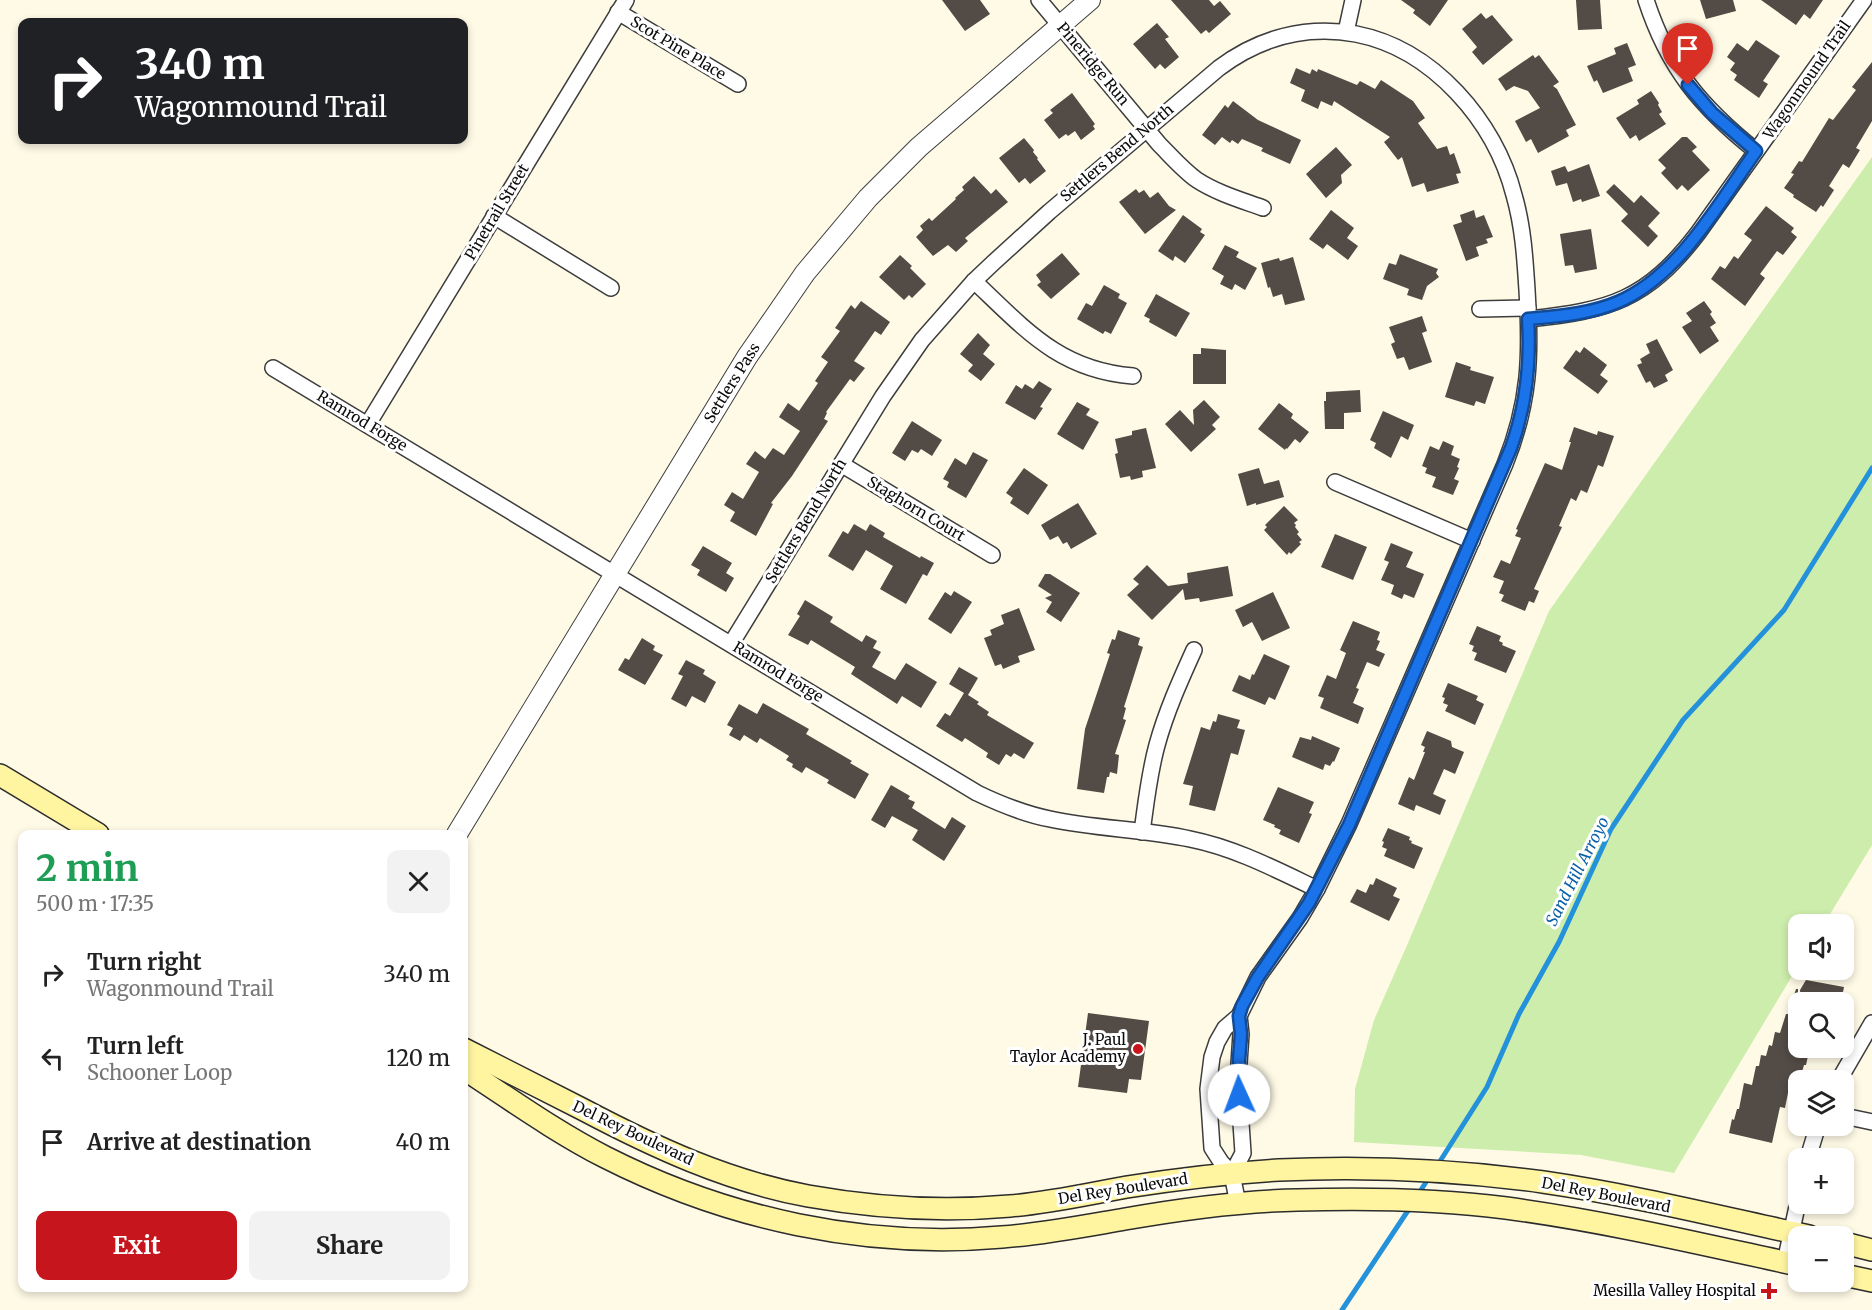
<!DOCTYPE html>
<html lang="en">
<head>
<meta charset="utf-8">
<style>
  body { margin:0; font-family:Merriweather,serif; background:#f2f2f2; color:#222; height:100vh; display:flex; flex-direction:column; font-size:22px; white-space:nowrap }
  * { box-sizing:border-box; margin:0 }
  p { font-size:20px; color:#767676 }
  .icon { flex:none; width:33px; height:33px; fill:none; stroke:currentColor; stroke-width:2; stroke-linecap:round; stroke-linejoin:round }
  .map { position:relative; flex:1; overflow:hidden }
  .drawer { position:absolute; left:18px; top:830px; width:450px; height:462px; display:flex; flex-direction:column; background:#fff; border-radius:12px; box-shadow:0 3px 9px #0003 }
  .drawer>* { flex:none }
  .banner { position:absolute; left:18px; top:18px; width:450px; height:126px; border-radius:12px; box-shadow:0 3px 9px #0003; background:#202124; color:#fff; overflow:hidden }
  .tools { position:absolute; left:1788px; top:914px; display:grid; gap:12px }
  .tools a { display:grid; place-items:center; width:66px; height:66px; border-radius:12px; background:#fff; box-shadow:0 3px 9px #0003; font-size:30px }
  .pin { position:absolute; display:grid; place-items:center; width:51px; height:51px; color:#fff; margin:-62px -26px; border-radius:50% 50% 50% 0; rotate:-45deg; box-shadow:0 0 6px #0007 }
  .pin .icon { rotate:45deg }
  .me { position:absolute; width:66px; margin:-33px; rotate:358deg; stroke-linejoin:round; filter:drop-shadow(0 0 4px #0008) }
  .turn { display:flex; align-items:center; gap:21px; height:126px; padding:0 18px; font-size:27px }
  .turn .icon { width:78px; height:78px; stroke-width:2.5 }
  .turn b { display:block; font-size:42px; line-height:51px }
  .round { display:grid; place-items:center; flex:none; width:63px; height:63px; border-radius:12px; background:#f2f2f2 }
  .headline { display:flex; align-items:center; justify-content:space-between; height:102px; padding:0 18px }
  h1 { font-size:36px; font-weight:700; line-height:45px; color:#1e9e55 }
  .primary-button { display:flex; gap:12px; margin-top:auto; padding:12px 18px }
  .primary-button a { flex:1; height:69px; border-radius:12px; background:#c6151c; color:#fff; font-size:24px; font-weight:700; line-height:69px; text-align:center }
  .primary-button a+a { background:#f2f2f2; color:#222 }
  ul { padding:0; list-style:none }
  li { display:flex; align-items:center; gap:18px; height:84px; padding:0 18px }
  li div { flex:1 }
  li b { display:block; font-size:22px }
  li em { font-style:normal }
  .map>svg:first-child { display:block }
</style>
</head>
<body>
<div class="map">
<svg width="1872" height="1310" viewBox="0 0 1872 1310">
  <rect width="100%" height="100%" fill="#fffae6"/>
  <path fill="#cdedac" d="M1872 157V845L1824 924H1798V966L1674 1173 1581 1155 1354 1142 1355 1089 1374 1020 1408 943 1549 611Z"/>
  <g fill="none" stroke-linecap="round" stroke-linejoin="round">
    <g stroke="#2491db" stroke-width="5">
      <path d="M1437 1166 1487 1087 1519 1014 1559 942 1611 829 1683 720 1784 610 1872 468"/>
      <path d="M1417 1196 1430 1176"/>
      <path d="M1342 1310 1411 1206"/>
    </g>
  </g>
  <g fill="#534b45">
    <path d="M942 0H980L990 14 965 31Z"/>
    <path d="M1171 0H1209L1214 6 1220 1 1231 14 1209 33 1206 30 1201 34Z"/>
    <path d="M1401 0H1448L1430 26 1413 13 1415 10Z"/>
    <path d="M1576 0H1600L1602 29 1578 30Z"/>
    <path d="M1700 0H1733L1736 11 1706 19Z"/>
    <path d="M1761 0H1823L1810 19 1804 14 1796 25Z"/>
    <path d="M1481 13 1486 19 1492 15 1513 40 1483 65 1472 52 1477 47 1462 29Z"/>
    <path d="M1157 23 1169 37 1165 39 1179 57 1165 69 1160 64 1155 69 1133 44Z"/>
    <path d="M1756 40 1780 56 1763 81 1768 84 1759 98 1734 80 1737 75 1730 70 1735 63 1727 57 1737 43 1748 51Z"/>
    <path d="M1627 43 1636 65 1628 68 1633 81 1603 93 1597 80 1594 82 1587 66 1616 54 1614 48Z"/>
    <path d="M1533 55 1535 58 1539 55 1559 82 1553 86 1557 89 1576 125 1566 130 1569 136 1538 153 1531 139 1526 142 1515 121 1540 108 1528 91 1514 86 1506 91 1498 79Z"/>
    <path d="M1872 62V121L1856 148 1860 150 1849 168 1843 164 1829 186 1834 190 1823 207 1821 205 1816 212 1793 197 1794 195 1784 188 1794 174 1791 173 1799 161 1802 162 1829 118 1833 120 1856 90 1852 87Z"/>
    <path d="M1296 68 1310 74 1312 69 1317 72 1318 69 1357 85 1360 81 1375 89 1381 80 1413 101 1425 118 1418 123 1437 149 1447 146 1450 155 1454 153 1461 173 1456 174 1459 183 1427 192 1424 183 1412 187 1402 157 1398 160 1384 142 1390 137 1334 101 1332 106 1321 101 1318 109 1301 101 1305 90 1290 83Z"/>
    <path d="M1651 91 1659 103 1658 105 1662 112 1659 114 1666 124 1639 141 1636 135 1630 139 1616 118 1639 104 1637 100Z"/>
    <path d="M1072 93 1095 124 1093 126 1095 129 1081 140 1075 131 1068 136 1066 134 1059 139 1044 120 1053 113 1050 110Z"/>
    <path d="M1233 101 1258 120 1301 140 1290 164 1261 151 1263 148 1242 139 1238 144 1232 140 1230 143 1222 137 1215 145 1202 135 1225 105 1228 108Z"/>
    <path d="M1682 137H1687L1697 147 1692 151 1710 170 1688 191 1682 185 1677 190 1661 173 1666 168 1658 160Z"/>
    <path d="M1024 138 1034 150 1033 152 1038 158 1037 159 1046 171 1030 184 1025 178 1019 183 999 158Z"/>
    <path d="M1336 147 1352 165 1341 175 1342 183 1326 198 1306 174Z"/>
    <path d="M1589 164 1600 196 1582 202 1581 199 1573 202 1567 183 1556 186 1551 171 1565 166 1568 172Z"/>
    <path d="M974 176 991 194 996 189 1008 202 965 238 968 241 956 252 948 245 933 256 916 237 923 230 920 226 929 218 932 221 956 199 955 198 964 190 962 187Z"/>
    <path d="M1614 184 1634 203 1641 195 1660 213 1648 226 1658 236 1648 247 1621 221 1628 214 1606 192Z"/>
    <path d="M1136 189 1139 193 1144 190 1150 198 1158 192 1169 206 1176 210 1145 234 1119 202Z"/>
    <path d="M1766 206 1794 228 1791 232 1797 237 1783 255 1777 251 1760 274 1765 278 1745 306 1711 279 1720 266 1725 269 1734 256 1738 259 1752 240 1744 234Z"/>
    <path d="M1331 210 1354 228 1347 238 1358 246 1348 260 1327 244 1323 249 1309 239Z"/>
    <path d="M1474 210 1476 218 1484 215 1493 237 1486 239 1488 243 1476 247 1479 256 1466 261 1453 225 1462 222 1460 215Z"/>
    <path d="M1183 215 1202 229 1200 232 1205 235 1185 263 1175 256 1173 261 1158 251Z"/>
    <path d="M1591 229 1597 269 1575 273 1573 265 1565 266 1560 234Z"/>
    <path d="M1225 245 1239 252 1236 257 1257 268 1245 290 1235 284 1232 290 1220 284 1224 276 1212 269Z"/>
    <path d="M1062 253 1080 274 1051 299 1037 285 1041 282 1036 275Z"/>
    <path d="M1400 254 1438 269 1436 273 1439 277 1427 286 1422 300 1407 295 1409 289 1383 279 1389 263 1396 265Z"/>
    <path d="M900 255 912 266 910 268 926 284 912 298 909 295 904 300 879 277Z"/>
    <path d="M1293 257 1305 300 1285 305 1282 294 1273 297 1270 287 1268 288 1261 263 1279 258 1280 261Z"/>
    <path d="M1104 285 1120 294 1118 298 1127 303 1111 334 1105 331 1103 334 1077 319 1086 303 1092 306Z"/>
    <path d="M1156 294 1190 313 1176 337 1149 322 1150 319 1144 316Z"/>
    <path d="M861 301 890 322 881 335 875 331 854 361 865 368 854 382 850 379 826 412 827 413 824 419 828 421 792 476 771 503 773 504 756 536 730 521 735 512 724 505 732 492 743 499 759 472 746 464 755 451 765 459 773 448 784 455 800 431 779 417 788 403 799 411 818 383 815 381 828 362 821 357 840 331 835 328 851 305 855 309Z"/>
    <path d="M1704 301 1712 312 1710 314 1716 323 1710 327 1719 341 1700 354 1682 327 1692 321 1686 313Z"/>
    <path d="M1422 316 1427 331 1422 333 1432 362 1409 370 1404 357 1397 359 1391 344 1395 342 1389 327Z"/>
    <path d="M978 333 990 345 983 354 995 364 981 381 968 371 973 365 960 354Z"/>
    <path d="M1657 339 1673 370 1665 375 1668 381 1654 388 1650 381 1646 383 1637 365 1642 363 1640 359 1650 353 1646 344Z"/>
    <path d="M1584 347 1607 365 1600 375 1608 381 1598 394 1563 368 1576 350 1580 353Z"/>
    <path d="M1201 348 1226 350V384H1193V354H1201Z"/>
    <path d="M1456 362 1471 367 1470 370 1494 377 1485 404 1476 401 1474 406 1445 397Z"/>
    <path d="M1039 381 1052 389 1040 407 1043 408 1035 420 1005 403 1016 385 1022 389 1025 384 1033 389Z"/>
    <path d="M1360 390 1361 412 1344 413V429H1325L1324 401H1326V392Z"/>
    <path d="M1204 400 1220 417 1212 425 1216 429 1191 452 1165 424 1180 410 1194 425 1193 410Z"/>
    <path d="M1077 402 1090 409 1086 415 1099 422 1083 450 1057 434Z"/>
    <path d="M1279 403 1293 414 1291 418 1309 432 1300 443 1295 439 1287 449 1286 448 1285 450 1258 429Z"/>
    <path d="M1383 411 1414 425 1408 440 1401 436 1391 458 1374 448 1376 443 1370 440Z"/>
    <path d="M912 421 942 440 932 456 921 449 918 453 912 450 905 461 892 453Z"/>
    <path d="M1574 427 1597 435 1598 431 1614 436 1603 467 1598 465 1587 493 1581 490 1576 501 1571 498 1559 526 1562 527 1534 589 1539 591 1534 603 1529 601 1525 611 1501 601 1504 595 1499 593 1504 581 1493 577 1501 560 1510 564 1521 538 1515 536 1518 530 1516 529 1545 463 1562 470 1571 442H1569Z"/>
    <path d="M1146 428 1156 468 1142 471 1143 477 1131 480 1130 476 1120 478 1115 454 1118 453 1115 439 1132 435V431Z"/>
    <path d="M1443 441 1454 446 1451 455 1460 459 1457 467 1459 468 1454 479 1459 481 1453 495 1432 487 1436 477 1425 473 1427 468 1422 466 1430 446 1439 450Z"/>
    <path d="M973 452 988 460 966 498 947 487 949 482 943 479 955 458 966 465Z"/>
    <path d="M1024 468 1048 485 1028 515 1010 503 1013 498 1006 493Z"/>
    <path d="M1259 468 1264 484 1279 480 1284 497 1256 505V503L1247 506 1238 474Z"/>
    <path d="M1078 503 1097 534 1071 549 1067 542 1063 544 1058 536 1050 540 1041 525Z"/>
    <path d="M1284 506 1298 520 1294 523 1296 525 1295 527 1299 532 1297 534 1302 540 1299 542 1301 544 1291 554 1289 552 1287 555 1264 530 1267 527 1265 525Z"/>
    <path d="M854 524 866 531 870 524 885 533 883 537 920 558 921 556 934 563 927 576 923 574 906 604 880 589 893 566 866 550 853 571 828 556 843 531 848 534Z"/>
    <path d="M1335 534 1367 547 1353 580 1321 567Z"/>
    <path d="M1391 543 1413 552 1406 567 1424 574 1414 598 1404 594 1402 599 1391 594 1394 585 1381 580 1389 562 1384 560Z"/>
    <path d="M703 546 732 563 726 573 734 578 726 592 697 575 700 570 691 565Z"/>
    <path d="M1147 565 1168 586 1188 583 1187 573 1228 566 1233 596 1200 602 1199 598 1185 600 1183 589 1152 620 1127 595 1139 584 1133 579Z"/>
    <path d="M1045 574H1050L1080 593 1061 622 1046 612 1052 602 1045 598 1052 595 1038 586Z"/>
    <path d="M954 591 972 602 951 634 928 619 945 592 951 596Z"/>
    <path d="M1273 592 1290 628 1262 641 1252 622 1243 627 1235 610Z"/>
    <path d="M805 600 833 617 830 622 862 642 866 635 877 641 873 648 881 652 872 667 895 680 906 663 937 682 921 708 902 696 897 704 851 674 855 667 811 640 808 645 788 635 800 616 797 614Z"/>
    <path d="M1019 608 1035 650 1018 656 1020 662 1003 669 1001 664 995 666 984 638 992 635 990 630 1004 624 1001 615Z"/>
    <path d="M1353 621 1380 632 1377 640 1380 641 1376 650 1385 654 1379 667 1367 662 1356 688 1359 689 1353 703 1364 708 1358 724 1320 708 1324 698 1318 696 1327 675 1336 679 1346 653 1340 650Z"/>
    <path d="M1477 626 1501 636 1499 641 1503 643 1502 645 1516 651 1506 673 1474 660 1477 653 1472 651 1474 646 1469 644Z"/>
    <path d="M1118 630 1140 638 1138 645 1143 647 1124 707 1126 708 1123 719 1126 720 1115 754 1119 755 1117 774 1110 772 1109 777H1107L1104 793 1077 789 1085 729 1110 654 1107 653 1112 639 1115 640Z"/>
    <path d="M642 638 655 646 653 650 663 655 645 685 618 670 625 658 629 660Z"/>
    <path d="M1264 654 1290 666 1275 700 1269 697 1265 705 1232 691 1239 675 1250 680 1252 674 1254 675Z"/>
    <path d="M686 660 705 670 703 674 716 682 705 703 692 696 686 707 671 699 683 676 678 674Z"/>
    <path d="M959 667 978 678 968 695 979 702 977 704 989 712 987 715 1034 743 1024 759 1014 753 1011 757 1006 754 999 765 986 757 988 753 965 738 962 742 936 726 945 713 950 716 964 693 949 684Z"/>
    <path d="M1448 683 1478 696 1476 700 1484 704 1475 725 1445 711 1448 705 1443 703 1445 698 1442 697Z"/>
    <path d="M763 703 809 729 806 734 852 761 850 763 869 774 855 799 827 783 829 780 806 767 802 773 792 767 793 764 786 760 789 756 760 738 757 743 744 735 740 741 729 735 733 728 727 725 739 704 757 714Z"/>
    <path d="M1218 714 1240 720 1237 728 1245 730 1238 755 1231 753 1215 811 1189 805 1193 786 1183 784 1201 727 1210 730 1213 721 1216 722Z"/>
    <path d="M1427 731 1451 741 1452 747 1464 752 1455 774 1444 769 1433 794 1446 800 1440 815 1416 805 1414 811 1398 804 1409 777 1414 780 1425 752H1423L1425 747 1421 745Z"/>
    <path d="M1312 736 1340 748 1334 762 1333 761 1330 766 1325 764 1323 770 1292 757 1300 737 1311 740Z"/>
    <path d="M891 785 910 796 908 799 915 802 912 808 945 829 952 817 966 826 944 861 912 840 918 830 892 816 885 828 871 820Z"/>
    <path d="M1278 787 1314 802 1309 813 1312 814 1299 843 1279 834 1281 830 1274 827 1275 825 1263 820Z"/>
    <path d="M1388 828 1410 837 1409 840 1412 841 1411 843 1423 848 1414 869 1384 856 1387 849 1382 847 1384 842 1382 841Z"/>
    <path d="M1376 878 1397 888 1393 896 1400 899 1389 921 1350 902 1357 889 1366 893 1370 884 1373 885Z"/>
    <path d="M1806 980 1844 987 1841 1002H1801L1800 990Z"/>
    <path d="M1796 989H1798V1047H1810L1806 1065H1804L1802 1072 1798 1071 1797 1075 1794 1074 1792 1088H1789L1785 1108 1780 1107 1772 1143 1729 1133 1732 1119 1734 1120 1737 1109H1739L1744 1083 1752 1085 1756 1066H1759L1761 1055 1766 1056 1769 1045 1772 1046 1775 1032 1780 1033 1786 1014H1788Z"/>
    <path d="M1088 1013 1149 1021 1141 1080 1129 1079 1127 1093 1078 1087Z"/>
  </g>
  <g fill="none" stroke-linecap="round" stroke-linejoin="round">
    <g stroke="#3d3d3d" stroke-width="18">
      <g id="minor">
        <path d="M1039 0 1159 144C1171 156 1183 170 1197 180 1217 193 1241 200 1263 208"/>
        <path d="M1646 0C1668 68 1701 107 1756 151"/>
        <path d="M618 12 738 84"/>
        <path d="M1346 32 1353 0"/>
        <path d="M494 216 611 288"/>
        <path d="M974 281C1025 329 1059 370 1133 376"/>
        <path d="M1480 309 1528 308"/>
        <path d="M1529 319C1610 310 1646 301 1698 233L1864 0"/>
        <path d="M273 368 977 793C1000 804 1024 814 1050 819 1096 829 1144 829 1190 839 1235 848 1275 869 1317 889"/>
        <path d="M368 424 626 0"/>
        <path d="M841 464 992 555"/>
        <path d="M1335 482 1472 541"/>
        <path d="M731 644 883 396 922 340 974 281 993 263 1049 212 1219 68C1259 38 1306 25 1356 34 1433 49 1495 121 1514 195 1523 226 1525 258 1527 290 1531 355 1530 402 1505 464L1349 824 1317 889 1300 918 1258 977 1239 1016 1225 1028 1217 1042 1212 1057 1208 1089 1212 1148 1221 1162 1232 1174 1238 1204"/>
        <path d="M1142 832C1146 803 1149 774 1157 745 1166 712 1180 681 1194 650"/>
        <path d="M1839 1080 1872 1023"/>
        <path d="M1844 1116 1872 1122"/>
        <path d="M1808 1158 1818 1125"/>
        <path d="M1232 1174 1243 1153 1238 1078 1241 1034 1239 1016"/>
        <path d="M1785 1262 1798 1202"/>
      </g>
    </g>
    <g stroke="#3d3d3d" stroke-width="22">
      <path id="tertiary" d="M457 834 747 357 805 273 868 198 919 147 1090 0"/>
    </g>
    <g stroke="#2c2c2c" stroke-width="24">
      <g id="secondary">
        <path d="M0 775 98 834"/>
        <path d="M464 1049C503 1069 542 1089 582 1109 654 1147 727 1181 808 1196 875 1208 942 1212 1010 1206 1049 1203 1088 1194 1127 1187 1177 1179 1228 1173 1279 1170 1367 1166 1456 1170 1543 1182 1632 1195 1721 1217 1809 1236"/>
        <path d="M464 1069C510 1099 556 1132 605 1157 727 1219 865 1249 1002 1237 1043 1234 1084 1226 1125 1219 1182 1209 1240 1201 1298 1200 1367 1198 1437 1199 1506 1208 1604 1221 1701 1244 1798 1265"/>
        <path d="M1844 1243 1872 1250"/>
        <path d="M1844 1275 1872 1281"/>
      </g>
    </g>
    <use href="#minor" stroke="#fff" stroke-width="15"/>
    <use href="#tertiary" stroke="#fff" stroke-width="20"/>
    <use href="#secondary" stroke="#fff5a1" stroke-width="21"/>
  </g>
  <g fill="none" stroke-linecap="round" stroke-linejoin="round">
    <g stroke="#114b97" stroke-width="15">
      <path id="route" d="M1239 1095V1060L1241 1034 1239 1016 1242 1006 1258 977 1309 903 1349 825 1511 448C1526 406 1531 364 1528 319 1559 316 1590 314 1618 302 1679 276 1719 203 1756 151L1712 113 1688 85"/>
    </g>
    <use href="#route" stroke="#1a73e8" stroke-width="10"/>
  </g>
  <g fill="#c6151c" stroke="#fff" stroke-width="2">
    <circle cx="1138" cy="1049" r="6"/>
    <path d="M1766 1282h6v6h6v6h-6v6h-6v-6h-6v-6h6z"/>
  </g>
  <g text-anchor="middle" stroke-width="6" stroke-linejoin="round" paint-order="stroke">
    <g font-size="15" fill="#0a0a0a" stroke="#fff">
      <text transform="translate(678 48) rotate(31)" y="5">Scot Pine Place</text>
      <text transform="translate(1093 64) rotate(50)" y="5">Pineridge Run</text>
      <text transform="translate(1807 80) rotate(-55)" y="5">Wagonmound Trail</text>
      <text transform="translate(1117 153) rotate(-40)" y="5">Settlers Bend North</text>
      <text transform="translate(497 212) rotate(-59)" y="5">Pinetrail Street</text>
      <text transform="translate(732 383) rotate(-58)" y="5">Settlers Pass</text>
      <text transform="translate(362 421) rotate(31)" y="5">Ramrod Forge</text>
      <text transform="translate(916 509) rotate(31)" y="5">Staghorn Court</text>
      <text transform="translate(806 521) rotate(-59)" y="5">Settlers Bend North</text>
      <text transform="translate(778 672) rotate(31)" y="5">Ramrod Forge</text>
      <text transform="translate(633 1133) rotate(25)" y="5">Del Rey Boulevard</text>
      <text transform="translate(1123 1189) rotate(-9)" y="5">Del Rey Boulevard</text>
      <text transform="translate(1606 1195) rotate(11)" y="5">Del Rey Boulevard</text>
    </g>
    <g font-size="15" fill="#0a0a0a" stroke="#fff" text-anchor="end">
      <text x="1126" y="1045">J. Paul<tspan x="1126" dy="17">Taylor Academy</tspan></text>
      <text x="1756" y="1296">Mesilla Valley Hospital</text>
    </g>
    <g font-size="16" font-style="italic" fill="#0860a6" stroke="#fff">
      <text transform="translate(1577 871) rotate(-63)" y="6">Sand Hill Arroyo</text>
    </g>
  </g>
</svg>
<div class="tools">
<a><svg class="icon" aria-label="sound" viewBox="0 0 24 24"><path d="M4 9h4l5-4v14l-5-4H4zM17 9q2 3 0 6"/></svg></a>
<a><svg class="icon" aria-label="search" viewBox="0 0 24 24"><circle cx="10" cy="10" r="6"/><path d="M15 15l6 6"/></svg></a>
<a><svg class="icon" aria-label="layers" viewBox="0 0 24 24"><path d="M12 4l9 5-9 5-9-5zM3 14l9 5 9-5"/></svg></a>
<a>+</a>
<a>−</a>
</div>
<div class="pin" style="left:1688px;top:85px;background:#d93025"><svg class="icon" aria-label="arrive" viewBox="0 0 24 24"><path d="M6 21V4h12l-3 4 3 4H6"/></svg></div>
<svg class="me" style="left:1239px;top:1095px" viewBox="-20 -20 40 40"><circle r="19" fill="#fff"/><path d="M0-13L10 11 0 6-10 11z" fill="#1a73e8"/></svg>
<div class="banner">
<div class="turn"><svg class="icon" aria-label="right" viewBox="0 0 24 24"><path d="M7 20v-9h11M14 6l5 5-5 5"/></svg><div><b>340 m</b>Wagonmound Trail</div></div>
</div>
<section class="drawer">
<div class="headline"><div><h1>2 min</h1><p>500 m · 17:35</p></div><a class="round"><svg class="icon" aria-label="close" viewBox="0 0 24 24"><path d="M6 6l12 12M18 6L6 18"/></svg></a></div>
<ul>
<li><svg class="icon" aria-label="right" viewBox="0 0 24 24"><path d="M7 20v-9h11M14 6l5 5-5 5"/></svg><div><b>Turn right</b><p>Wagonmound Trail</p></div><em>340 m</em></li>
<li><svg class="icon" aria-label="left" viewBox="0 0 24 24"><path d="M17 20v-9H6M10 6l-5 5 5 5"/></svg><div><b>Turn left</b><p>Schooner Loop</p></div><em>120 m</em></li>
<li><svg class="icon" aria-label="arrive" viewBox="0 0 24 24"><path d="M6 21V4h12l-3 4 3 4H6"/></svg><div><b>Arrive at destination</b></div><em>40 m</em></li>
</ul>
<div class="primary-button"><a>Exit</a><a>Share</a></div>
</section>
</div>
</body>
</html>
